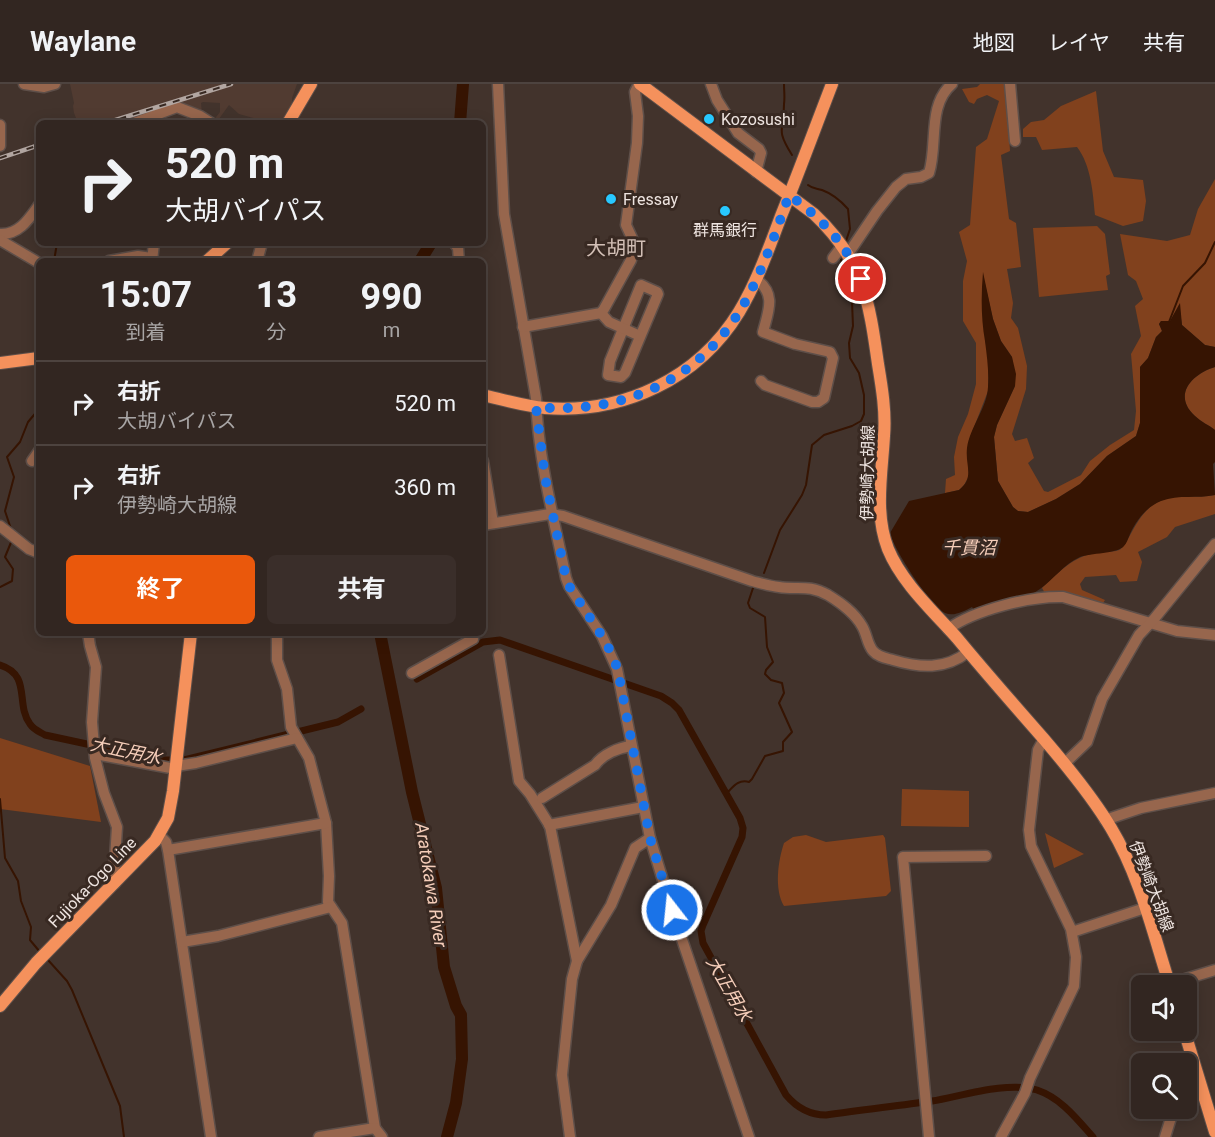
<!DOCTYPE html>
<html lang="ja">
<head>
<meta charset="utf-8">
<style>
  body { margin:0; font-family:Roboto,"Noto Sans JP",sans-serif; background:#3a2e2a; color:#f1f3f6; height:100vh; display:flex; flex-direction:column; font-size:22px; white-space:nowrap }
  * { box-sizing:border-box; margin:0 }
  p { font-size:20px; color:#a8a5a5 }
  .icon { flex:none; width:33px; height:33px; fill:none; stroke:currentColor; stroke-width:2; stroke-linecap:round; stroke-linejoin:round }
  .map { position:relative; flex:1; overflow:hidden }
  .panel { position:absolute; left:36px; top:174px; width:450px; height:378px; display:flex; flex-direction:column; background:#322621; border-radius:9px; box-shadow:0 3px 15px #0003,0 0 0 2px #4d433f }
  .panel>* { flex:none }
  .guide { position:absolute; left:36px; top:36px; width:450px; height:126px; border-radius:9px; box-shadow:0 3px 15px #0003,0 0 0 2px #4d433f; background:#322621; color:#f1f3f6; overflow:hidden }
  .fabs { position:absolute; left:1131px; top:891px; display:grid; gap:12px }
  .fabs a { display:grid; place-items:center; width:66px; height:66px; border-radius:9px; background:#322621; box-shadow:0 3px 15px #0003,0 0 0 2px #4d433f; font-size:30px }
  .pin { position:absolute; display:grid; place-items:center; width:51px; height:51px; color:#fff; margin:-26px; border:3px solid #fff; border-radius:50%; box-shadow:0 2px 6px #0007 }
  .me { position:absolute; width:66px; margin:-33px; rotate:344deg; stroke-linejoin:round; filter:drop-shadow(0 0 4px #0008) }
  .turn { display:flex; align-items:center; gap:21px; height:126px; padding:0 30px; font-size:27px }
  .turn .icon { width:78px; height:78px; stroke-width:2.5 }
  .turn b { display:block; font-size:42px; line-height:51px }
  .eta { display:flex; justify-content:space-evenly; align-items:center; height:102px; text-align:center }
  .eta b { font-size:36px; font-weight:700; line-height:42px }
  .button { display:flex; gap:12px; margin-top:auto; padding:12px 30px }
  .button a { flex:1; height:69px; border-radius:9px; background:#ea580c; color:#fff; font-size:24px; font-weight:700; line-height:69px; text-align:center }
  .button a+a { background:#3a2e2a; color:#f1f3f6 }
  ul { padding:0; list-style:none }
  li { display:flex; align-items:center; gap:18px; height:84px; padding:0 30px; border-top:2px solid #4d433f }
  li div { flex:1 }
  li b { display:block; font-size:22px }
  li em { font-style:normal }
  header { display:flex; align-items:center; gap:36px; box-sizing:border-box; height:84px; padding:0 30px; background:#322621; border-bottom:2px solid #4d433f }
  header strong { font-size:28px }
  nav { display:flex; gap:33px; margin-inline-start:auto; font-size:21px }
  .map>svg:first-child { display:block }
</style>
</head>
<body>
<header>
<strong>Waylane</strong>
<nav><a>地図</a><a>レイヤ</a><a>共有</a></nav>
</header>
<div class="map">
<svg width="1215" height="1053" viewBox="0 0 1215 1053">
  <rect width="100%" height="100%" fill="#42332c"/>
  <path fill="#513b31" d="M70 0H297L292 14V24L283 39H261V36L239 30 229 21 216 39 213 37 220 28V19L203 18 201 19 202 30 178 19 117 39H78L74 29 73 22 74 19Z"/>
  <g fill="#81411d">
    <path d="M980 0H1005L1006 2 1010 67 1001 71 1009 135 1016 139 1021 183 1007 185 1013 219 1011 234 1018 244 1027 282 1026 305 1012 350 1015 357 1027 354 1034 374 1028 379 1044 407 1048 408 1081 391 1090 377 1110 361 1134 346 1136 327 1131 270 1141 252 1135 222 1143 215 1136 197 1128 191 1120 150 1167 157 1190 151 1198 125 1215 95V263L1205 261 1182 241 1179 221 1170 237H1161L1159 240 1162 247 1156 253 1148 274 1140 283V339L1136 352 1107 372 1080 400 1056 415 1028 428 1018 427 1013 423 998 397 994 353 997 341 1015 302 1012 273 1001 257 993 235 983 191 985 256 989 275 988 307 969 356 967 367 969 392 964 401 959 406 945 409 946 395 955 391 954 373 958 353 968 330 976 300V259L963 237V197L967 177 959 148 970 141 976 63 987 55 999 17 987 11 977 15 974 20 969 18 962 5 977 3Z"/>
    <path d="M1096 7 1103 67 1114 93 1143 96 1146 117 1143 137 1123 142 1095 131C1093 109 1091 81 1077 63L1042 66 1036 53H1023V45L1031 38 1044 36 1061 22Z"/>
    <path d="M1097 142 1105 150 1110 190 1106 192 1108 206 1039 213 1033 144Z"/>
    <path d="M1215 283V346C1209 341 1201 338 1195 332 1172 311 1192 290 1215 283Z"/>
    <path d="M1215 411V430L1175 443 1167 453 1138 468 1142 478 1137 497 1120 498 1116 491 1085 493 1080 500 1082 506 1105 516 1103 519 1068 510 1046 511 1042 504C1057 490 1070 475 1091 470 1100 467 1111 469 1119 466 1129 462 1136 427 1160 417 1178 409 1197 415 1215 411Z"/>
    <path d="M0 654 90 682 101 738 0 725Z"/>
    <path d="M902 705 969 707V743L901 742Z"/>
    <path d="M1045 749 1084 770 1054 784Z"/>
    <path d="M806 751 826 758 883 751 885 754 891 807 886 812 784 822C774 805 778 777 784 759L793 753Z"/>
  </g>
  <path fill="#361402" d="M983 188 993 235 1001 257 1012 273 1016 290 1015 302 997 341 994 353 998 397 1013 423 1018 427 1028 428 1056 415 1080 400 1107 372 1136 352 1140 339V283L1148 274 1156 253 1162 247 1159 240 1161 237H1170L1180 219 1182 241 1205 261 1215 263V283C1192 290 1172 311 1195 332 1201 338 1209 341 1215 346V378L1213 380 1215 411C1197 415 1179 410 1161 417 1146 423 1136 437 1130 450 1128 454 1127 459 1124 462 1117 470 1090 469 1080 473 1064 480 1054 495 1040 505 1022 518 996 521 975 527L972 523C964 527 954 533 945 529 930 521 894 466 890 449L909 417 959 406C975 393 965 382 967 364 970 343 987 324 988 303 989 287 987 273 985 257 981 235 981 211 983 188Z"/>
  <g fill="none" stroke-linecap="round" stroke-linejoin="round">
    <g stroke="#361402" stroke-width="2">
      <path d="M784 0C784 7 785 13 784 20 784 47 775 44 792 71"/>
      <path d="M808 101C813 105 816 104 822 106 833 110 841 117 848 125L850 145 845 160"/>
      <path d="M54 177 57 159"/>
      <path d="M1169 238 1183 202 1205 179 1215 158"/>
      <path d="M11 445 5 427 14 393 7 373 20 358 28 338 39 325"/>
      <path d="M764 489 780 446 802 411 806 401 812 361 824 351 852 342 861 337 864 330V311L859 289 850 274 849 259 853 242 852 218 840 172"/>
      <path d="M0 503 12 497 13 485 5 473 12 456"/>
      <path d="M726 710C733 703 738 695 749 698L752 695 765 672 783 667V658L792 648 779 619 784 609 782 599 771 596 765 590 766 586 773 578 767 563 765 533 750 524 748 519 754 501"/>
      <path d="M0 715 5 774 18 797 21 817 31 843 30 856 40 868"/>
      <path d="M48 876 67 897 72 906 120 1022 124 1053"/>
    </g>
    <g stroke="#361402" stroke-width="7">
      <path d="M0 581C32 591 15 620 30 640 34 646 40 648 45 651L161 676H184L338 638 361 625"/>
      <path d="M417 595 483 558 500 556 661 612 672 619 679 626 740 734 743 744 742 753 703 841 701 847 703 859 786 1011C797 1024 809 1031 826 1031 861 1026 896 1022 932 1017 962 1012 1007 997 1037 1006 1061 1014 1077 1035 1093 1053"/>
    </g>
    <g stroke="#361402" stroke-width="12">
      <path d="M460 39 463 0"/>
      <path d="M420 177 431 159"/>
      <path d="M380 549 412 708 436 804 444 883 456 922 461 931 462 975 456 1019 447 1053"/>
    </g>
    <g stroke="#5e4f49" stroke-width="13">
      <g id="minor">
        <path d="M24 0 44 3 55 0"/>
        <path d="M498 0 504 130 536 314C538 375 554 435 566 494L569 502 602 552 617 585 650 754 672 826 749 1053"/>
        <path d="M711 0 717 16 738 49 759 65 761 69 756 88"/>
        <path d="M1010 0 1015 57"/>
        <path d="M134 39 177 23 200 32 211 39"/>
        <path d="M0 41V62"/>
        <path d="M0 150C19 151 29 135 39 121"/>
        <path d="M0 156 39 179"/>
        <path d="M454 159 458 164 459 177"/>
        <path d="M848 170 877 127 896 103 906 95 921 93 929 89C938 61 927 21 952 0"/>
        <path d="M833 174 842 162"/>
        <path d="M109 177 138 172 151 174"/>
        <path d="M152 177 154 159"/>
        <path d="M257 177 262 159"/>
        <path d="M756 195C777 210 768 228 763 248L795 260 830 268 833 274 824 314 818 318H812L765 301 761 297"/>
        <path d="M641 201 657 208 658 210 625 289 621 293 608 291 610 277Z"/>
        <path d="M601 229 609 238 640 252"/>
        <path d="M523 243 601 229 604 225 631 176 633 166 632 154 626 141 637 59 638 32 635 8 639 0"/>
        <path d="M32 377 39 367"/>
        <path d="M483 377 493 439"/>
        <path d="M483 441 550 430 563 432 752 497C760 499 769 502 779 503 798 506 808 500 828 511 841 519 854 528 862 542 867 550 867 560 873 567 878 573 886 574 893 576 920 584 945 586 968 568"/>
        <path d="M0 442 29 465 39 469"/>
        <path d="M948 545C975 526 1030 512 1063 513L1177 547 1215 551"/>
        <path d="M88 549 90 562 96 583 92 638 95 674 104 709 117 743 114 791 115 799"/>
        <path d="M277 549V576L287 605 291 643 309 674 326 739 329 792 328 818 342 839 375 1044 382 1053"/>
        <path d="M499 571 519 697 530 710 550 742 577 877"/>
        <path d="M412 589 473 555 472 549"/>
        <path d="M95 670 176 685"/>
        <path d="M1064 680 1087 658 1102 615 1139 551 1154 535 1215 460"/>
        <path d="M176 682 196 679 297 654"/>
        <path d="M542 714 595 681C603 670 618 664 631 662"/>
        <path d="M1105 736 1141 724 1215 709"/>
        <path d="M549 741 643 723"/>
        <path d="M159 751 166 758 168 766 211 1053"/>
        <path d="M168 766 326 739"/>
        <path d="M1072 848 1145 824"/>
        <path d="M182 858 218 852 331 823"/>
        <path d="M1169 900 1215 886"/>
        <path d="M1186 1007 1199 996"/>
        <path d="M319 1053 375 1044"/>
        <path d="M570 1053 562 991 572 895 577 877 611 821 635 764 650 754"/>
        <path d="M929 1053 903 773 986 772"/>
        <path d="M1001 1053 1025 1009 1030 994 1074 902 1076 873 1071 845 1031 762 1029 746 1038 666 1044 655"/>
        <path d="M1165 1053 1174 1024"/>
      </g>
    </g>
    <g stroke="#5e4f49" stroke-width="14">
      <g id="major">
        <path d="M640 0 814 130C863 176 869 216 878 280 882 304 886 328 884 352 882 389 874 429 888 465 902 499 933 527 957 554 985 588 1014 621 1043 654 1067 682 1092 712 1111 744 1140 792 1153 849 1170 902"/>
        <path d="M288 39 311 0"/>
        <path d="M207 177 227 159"/>
        <path d="M0 279 39 274"/>
        <path d="M483 311C504 316 524 322 545 324 623 330 698 295 739 228 757 198 769 164 781 132 799 88 815 44 832 0"/>
        <path d="M0 922 36 879 155 757 168 734 173 707 191 549"/>
        <path d="M1184 946 1215 1048"/>
      </g>
    </g>
    <use href="#minor" stroke="#97664d" stroke-width="10"/>
    <use href="#major" stroke="#f5915c" stroke-width="12"/>
    <g stroke="#b2a6a1" stroke-width="4.5">
      <g id="rail">
        <path d="M106 39 231 0"/>
        <path d="M0 74 39 61"/>
      </g>
    </g>
    <use href="#rail" stroke="#382922" stroke-width="2" stroke-dasharray="7" stroke-linecap="butt"/>
  </g>
  <g fill="none" stroke-linecap="round" stroke-linejoin="round">
    <path stroke="#1a73e8" stroke-width="10" stroke-dasharray="0 18" d="M672 826 650 754 618 587 613 572 602 552 569 502 566 494 545 393 536 323C622 331 700 297 744 220 763 186 776 148 789 111 820 133 846 160 861 195"/>
  </g>
  <g fill="#28c8ff" stroke="#382922" stroke-width="2">
    <circle cx="709" cy="35" r="6"/>
    <circle cx="611" cy="115" r="6"/>
    <circle cx="725" cy="127" r="6"/>
  </g>
  <g text-anchor="middle" stroke-width="6" stroke-linejoin="round" paint-order="stroke">
    <g font-size="16" fill="#eee4e0" stroke="#382922" text-anchor="start">
      <text x="721" y="41">Kozosushi</text>
      <text x="623" y="121">Fressay</text>
      <text x="725" y="152" text-anchor="middle">群馬銀行</text>
    </g>
    <g font-size="16" fill="#eee4e0" stroke="#382922">
      <text transform="translate(867 389) rotate(-89)" y="6">伊勢崎大胡線</text>
      <text transform="translate(92 798) rotate(-46)" y="6">Fujioka-Ogo Line</text>
      <text transform="translate(1152 802) rotate(69)" y="6">伊勢崎大胡線</text>
    </g>
    <g font-size="18" font-style="italic" fill="#f5cdb9" stroke="#382922">
      <text x="969" y="470">千貫沼</text>
      <text transform="translate(126 667) rotate(12)" y="6">大正用水</text>
      <text transform="translate(431 801) rotate(81)" y="6">Aratokawa River</text>
      <text transform="translate(729 905) rotate(60)" y="6">大正用水</text>
    </g>
    <g font-size="20" fill="#d2bfb6" stroke="#382922">
      <text x="616" y="171">大胡町</text>
    </g>
  </g>
</svg>
<div class="fabs">
<a><svg class="icon" aria-label="sound" viewBox="0 0 24 24"><path d="M4 9h4l5-4v14l-5-4H4zM17 9q2 3 0 6"/></svg></a>
<a><svg class="icon" aria-label="search" viewBox="0 0 24 24"><circle cx="10" cy="10" r="6"/><path d="M15 15l6 6"/></svg></a>
</div>
<div class="pin" style="left:861px;top:195px;background:#d93025"><svg class="icon" aria-label="arrive" viewBox="0 0 24 24"><path d="M6 21V4h12l-3 4 3 4H6"/></svg></div>
<svg class="me" style="left:672px;top:826px" viewBox="-20 -20 40 40"><circle r="17" fill="#1a73e8" stroke="#fff" stroke-width="3"/><path d="M0-11L8 9 0 5-8 9z" fill="#fff"/></svg>
<div class="guide">
<div class="turn"><svg class="icon" aria-label="right" viewBox="0 0 24 24"><path d="M7 20v-9h11M14 6l5 5-5 5"/></svg><div><b>520 m</b>大胡バイパス</div></div>
</div>
<section class="panel">
<div class="eta">
<div><b>15:07</b><p>到着</p></div>
<div><b>13</b><p>分</p></div>
<div><b>990</b><p>m</p></div>
</div>
<ul>
<li><svg class="icon" aria-label="right" viewBox="0 0 24 24"><path d="M7 20v-9h11M14 6l5 5-5 5"/></svg><div><b>右折</b><p>大胡バイパス</p></div><em>520 m</em></li>
<li><svg class="icon" aria-label="right" viewBox="0 0 24 24"><path d="M7 20v-9h11M14 6l5 5-5 5"/></svg><div><b>右折</b><p>伊勢崎大胡線</p></div><em>360 m</em></li>
</ul>
<div class="button"><a>終了</a><a>共有</a></div>
</section>
</div>
</body>
</html>
